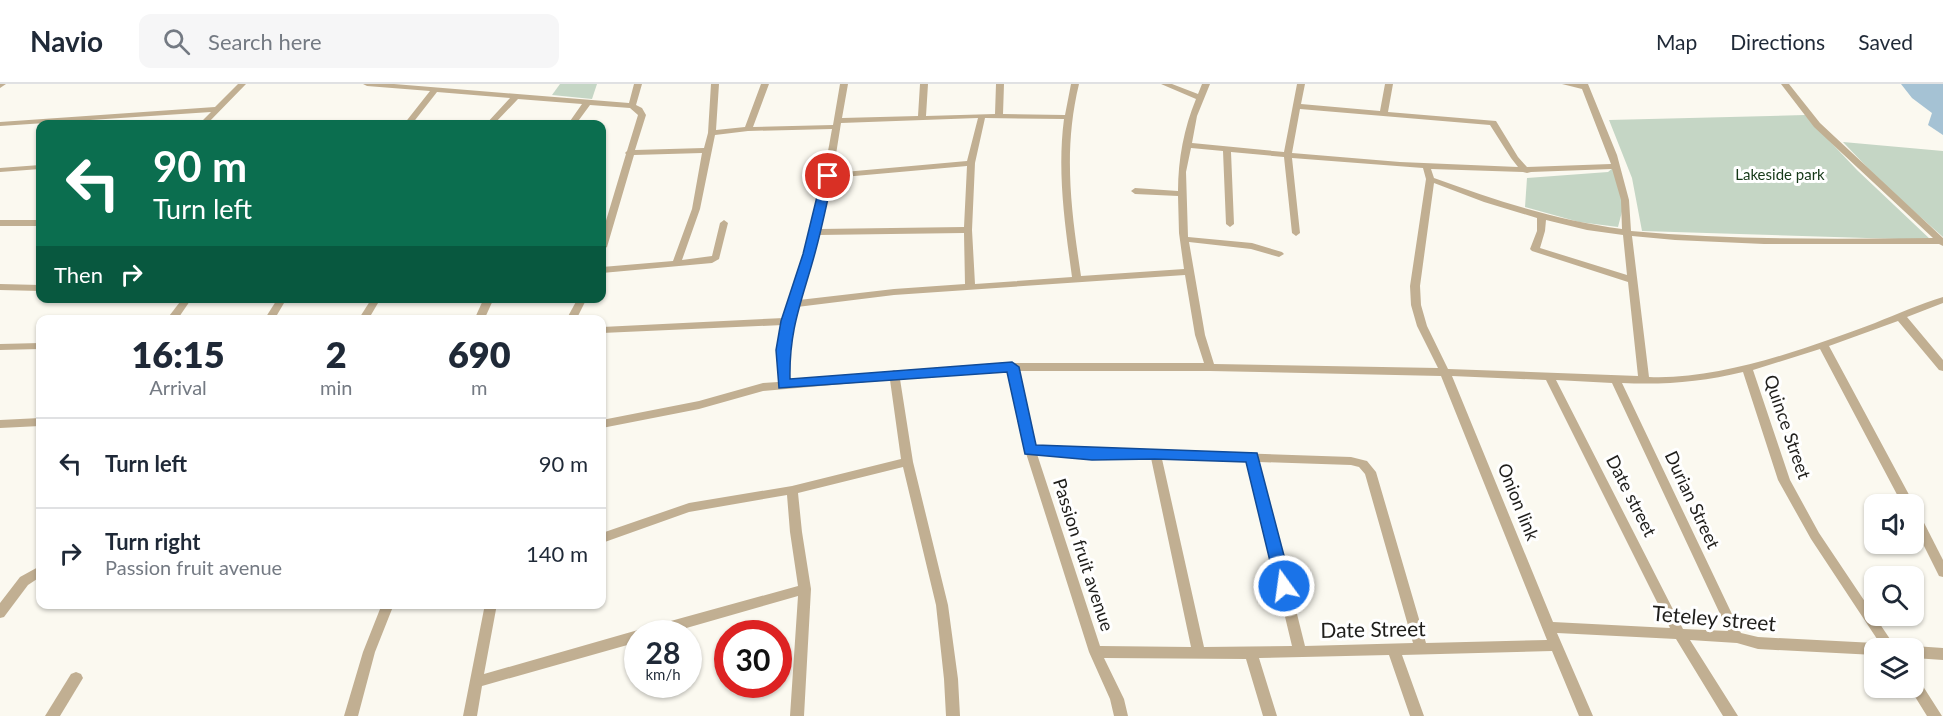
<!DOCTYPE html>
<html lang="en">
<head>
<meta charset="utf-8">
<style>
  body { margin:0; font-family:Lato,sans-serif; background:#f6f6f7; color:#1f2937; height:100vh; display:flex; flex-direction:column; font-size:22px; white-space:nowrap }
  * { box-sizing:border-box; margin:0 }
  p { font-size:20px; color:#747a83 }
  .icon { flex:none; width:33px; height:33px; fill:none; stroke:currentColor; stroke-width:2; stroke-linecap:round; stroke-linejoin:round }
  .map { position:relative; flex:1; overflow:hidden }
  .details { position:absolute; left:36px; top:231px; width:570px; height:294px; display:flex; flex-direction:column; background:#fff; border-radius:12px; box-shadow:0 2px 4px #0004 }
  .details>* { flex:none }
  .banner { position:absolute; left:36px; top:36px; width:570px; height:183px; border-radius:12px; box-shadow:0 2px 4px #0004; background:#0b6e4f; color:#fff; overflow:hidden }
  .tools { position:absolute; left:1864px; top:410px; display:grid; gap:12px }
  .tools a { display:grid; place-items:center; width:60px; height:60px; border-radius:12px; background:#fff; box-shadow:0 2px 4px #0004; font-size:30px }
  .speed { position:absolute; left:624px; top:536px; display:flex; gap:12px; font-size:30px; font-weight:700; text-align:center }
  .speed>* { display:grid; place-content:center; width:78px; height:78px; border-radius:50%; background:#fff; box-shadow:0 2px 4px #0004; line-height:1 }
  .speed small { font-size:15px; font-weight:400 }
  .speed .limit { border:9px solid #d22; background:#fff; color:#111 }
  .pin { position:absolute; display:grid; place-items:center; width:51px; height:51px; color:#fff; margin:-26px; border:3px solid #fff; border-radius:50%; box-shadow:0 2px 6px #0007 }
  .me { position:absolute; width:66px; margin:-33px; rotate:346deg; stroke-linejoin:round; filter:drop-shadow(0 0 4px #0008) }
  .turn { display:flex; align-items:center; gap:21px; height:126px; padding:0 18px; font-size:27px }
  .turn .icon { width:78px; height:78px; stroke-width:2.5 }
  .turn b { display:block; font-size:42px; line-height:51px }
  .then { display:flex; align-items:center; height:57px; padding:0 18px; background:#0003; gap:12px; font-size:22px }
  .eta { display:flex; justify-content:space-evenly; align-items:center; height:102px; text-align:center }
  .eta b { font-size:36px; font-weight:800; line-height:42px }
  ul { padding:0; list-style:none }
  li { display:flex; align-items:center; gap:18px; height:90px; padding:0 18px; border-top:2px solid #e0e1e3 }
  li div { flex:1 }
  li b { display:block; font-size:22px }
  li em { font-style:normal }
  header { display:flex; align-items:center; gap:36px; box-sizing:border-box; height:84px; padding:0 30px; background:#fff; border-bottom:2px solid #e0e1e3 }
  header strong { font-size:28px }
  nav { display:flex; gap:33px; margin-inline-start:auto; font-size:21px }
  .search { width:420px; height:54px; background:#f6f6f7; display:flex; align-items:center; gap:15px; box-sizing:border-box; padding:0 21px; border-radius:12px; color:#747a83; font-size:22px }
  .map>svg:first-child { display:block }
</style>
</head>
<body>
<header>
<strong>Navio</strong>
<div class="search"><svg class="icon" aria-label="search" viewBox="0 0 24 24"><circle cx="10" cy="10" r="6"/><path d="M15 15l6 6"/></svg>Search here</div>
<nav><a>Map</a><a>Directions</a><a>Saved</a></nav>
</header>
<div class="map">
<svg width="1943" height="632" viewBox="0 0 1943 632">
  <rect width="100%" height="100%" fill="#fbf9f0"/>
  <g fill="#c5d6c5">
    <path d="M560 0H597L592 15 552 11Z"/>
    <path d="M1805 31 1857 86 1931 156 1642 147 1632 94 1609 36Z"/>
    <path d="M1843 58 1943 67V153L1882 99Z"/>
    <path d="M1615 82 1625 116 1618 143 1579 138 1525 123 1527 94 1608 88Z"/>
  </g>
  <path fill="#a5c2d4" d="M1901 0H1943V51L1928 41 1932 29 1912 14Z"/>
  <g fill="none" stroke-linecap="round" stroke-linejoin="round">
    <g fill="#c1af92" fill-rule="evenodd">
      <path d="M0 0H6L0 4Z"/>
      <path d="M238 0H246L207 40H199L211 28 0 42V38L215 23Z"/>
      <path d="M363 0H394L629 19 634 0H642L636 21 642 24 646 31 635 66 704 64 708 49 711 0H719L716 46 745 43 761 0H769L753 43 833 41 840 0H848L842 34 918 32 920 0H928L926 32 995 30 996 0H1004L1003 30 1065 31 1071 0H1079C1063 66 1071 126 1081 192L1184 185 1179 149 1178 112 1135 110 1131 107 1135 104 1178 107C1178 75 1184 44 1196 15L1161 0H1172L1198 10 1202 0H1210L1197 32 1192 59 1284 68 1297 0H1305L1301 20 1380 27 1385 0H1393L1388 28 1496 37 1518 73 1527 83 1611 80 1582 5 1562 0H1588L1617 71 1629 116 1631 147C1732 156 1832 155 1933 154L1814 43 1781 0H1789L1820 39 1943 154V162L1939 160H1764L1675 156 1632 152 1649 293C1722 296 1807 264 1875 239 1897 230 1920 220 1943 213V219L1907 233 1943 276V287L1939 286 1898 237 1829 262 1914 420H1902L1820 265 1753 286 1790 396 1819 449 1896 564H1883L1811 455 1778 396 1743 288C1702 298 1664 301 1622 299L1741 549 1758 553 1875 559 1880 561 1881 564H1875V571L1758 565 1737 559 1690 556 1738 632H1723L1676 555 1557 549 1593 632H1579L1552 567 1402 571 1424 632H1410L1389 571 1259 574 1277 632H1263L1246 575 1104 574 1124 615 1128 632H1114L1110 615 1089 568 1025 366 1009 287 900 295 913 378 948 521 958 595 960 632H946L944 595 936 521 903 383 798 409 802 448 811 505 804 632H790L798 512 669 549H638V558L482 602 477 632H463L485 520H497L484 590 638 546 643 549 645 545 649 543 798 502 790 448 787 411 689 428 602 459V449L689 419 792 402 901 375 890 296 763 307 699 325 602 344V336L699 317 763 299 778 298V266L783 241 602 249V243L784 234C804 172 821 110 832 45L748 47 715 51 700 125 682 176 712 172 720 139 724 136 728 139 719 175 712 179 602 189V183L673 177 692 125 702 69 634 71 607 163 602 166V150L626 70 625 69 627 67 638 31 630 24 590 21 576 40H568L582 20 518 15 494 40H486L510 14 437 8 412 40H404L430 7 367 2ZM1300 25 1490 41 1511 74 1518 83 1400 78 1292 69ZM978 34 967 77 833 89 841 39ZM985 34 1064 35C1057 88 1065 141 1072 193L975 200 972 146 975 79ZM1191 64 1223 67 1226 140 1230 143 1234 140 1231 68 1284 73 1292 149 1296 152 1300 149 1292 74 1423 84 1426 95 1410 202 1411 221 1417 242 1438 284 1214 280 1205 251 1189 158 1251 165 1279 173 1284 170 1282 168 1252 159 1188 153 1186 88ZM967 82 964 143 819 145 832 94ZM1431 85 1523 88 1527 89 1531 88 1612 85 1621 116 1622 145C1556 136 1497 117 1434 94ZM1434 99 1484 118 1537 134V147L1530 165 1532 167 1628 198 1638 292 1448 285 1427 242 1421 221 1420 202ZM1546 136 1587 146 1623 151 1627 191 1540 164 1545 147ZM964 149 965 200 894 205 799 216 818 151ZM1185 191 1195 251 1204 279H1013L898 288 894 286 890 288 788 296C788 271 790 247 797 223L894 211ZM1019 287H1210L1441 292 1547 556 1426 559 1376 388 1367 377 1351 373 1035 362ZM1452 292 1546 296 1670 544 1553 538ZM1556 296 1612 299 1728 547 1683 545ZM1037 370 1151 374 1191 563 1100 562ZM1162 375 1248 378 1292 562 1204 563ZM1259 378 1351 381 1359 383 1365 390 1413 559 1305 562Z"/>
      <path d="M343 38H380L384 40H342Z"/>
      <path d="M40 81V85L0 88V84Z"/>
      <rect x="0" y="136" width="40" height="6"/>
      <path d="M0 200 40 201V207L0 206Z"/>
      <path d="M183 214H192L177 236H166Z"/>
      <path d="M278 214H287L274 236H264Z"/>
      <path d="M372 214H381L368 236H358Z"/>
      <path d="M484 214H494L484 236H474Z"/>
      <path d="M578 214H587L576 236H566Z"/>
      <path d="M40 259V265L0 266V260Z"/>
      <path d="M40 334V342L0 344V336Z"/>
      <path d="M1914 425 1918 427 1943 476V493L1939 492 1914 442Z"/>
      <path d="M40 482V493L28 501 4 533 0 534V519L20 493Z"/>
      <path d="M382 520H394L375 568 358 632H344L363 568Z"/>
      <path d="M1914 562 1943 564V576L1914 574V564H1909Z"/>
      <path d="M76 588 81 590 83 594 60 632H45L71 590Z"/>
      <path d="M1914 594 1919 596 1942 632H1927L1909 603H1914Z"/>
    </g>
  </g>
  <path fill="#1a73e8" stroke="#114b97" stroke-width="1.5" d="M828 89 833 92C827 118 822 144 815 169 802 217 789 244 790 295L1012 278 1019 283 1036 361 1257 369 1292 502 1290 507 1284 509 1279 507 1276 502 1246 378 1155 375 1092 376 1025 370 1007 288 779 304 776 266 781 237 803 170 822 92Z"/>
  <g text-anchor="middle" stroke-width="6" stroke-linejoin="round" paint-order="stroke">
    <g font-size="15" fill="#153817" stroke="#fff">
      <text x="1780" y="96">Lakeside park</text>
    </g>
    <g font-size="18" fill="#1f1e1b" stroke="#fff">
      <text transform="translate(1787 343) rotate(71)" y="6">Quince Street</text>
      <text transform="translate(1631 412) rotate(63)" y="6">Date street</text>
      <text transform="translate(1692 416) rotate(65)" y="6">Durian Street</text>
      <text transform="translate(1518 418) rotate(68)" y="6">Onion link</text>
      <text transform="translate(1083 471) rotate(72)" y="6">Passion fruit avenue</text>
    </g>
    <g font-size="21" fill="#1f1e1b" stroke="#fff">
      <text transform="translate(1714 535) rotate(5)" y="7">Teteley street</text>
      <text transform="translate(1373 546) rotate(-1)" y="7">Date Street</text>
    </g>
  </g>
</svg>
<div class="tools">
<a><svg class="icon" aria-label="sound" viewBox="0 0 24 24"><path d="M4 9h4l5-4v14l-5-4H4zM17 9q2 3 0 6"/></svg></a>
<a><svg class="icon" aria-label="search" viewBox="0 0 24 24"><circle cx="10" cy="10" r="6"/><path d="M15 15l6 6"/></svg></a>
<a><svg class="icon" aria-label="layers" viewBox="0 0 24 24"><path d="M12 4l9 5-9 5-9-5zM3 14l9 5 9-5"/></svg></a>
</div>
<div class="speed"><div>28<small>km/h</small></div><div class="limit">30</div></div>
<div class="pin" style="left:828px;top:92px;background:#d93025"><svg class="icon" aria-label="arrive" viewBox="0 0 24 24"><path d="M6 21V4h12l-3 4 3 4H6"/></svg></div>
<svg class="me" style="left:1284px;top:502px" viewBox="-20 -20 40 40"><circle r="17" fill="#1a73e8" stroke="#fff" stroke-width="3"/><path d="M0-11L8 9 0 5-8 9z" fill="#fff"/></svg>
<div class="banner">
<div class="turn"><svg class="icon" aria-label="left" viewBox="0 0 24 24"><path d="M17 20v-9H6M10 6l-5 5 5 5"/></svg><div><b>90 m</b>Turn left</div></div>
<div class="then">Then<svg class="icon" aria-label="right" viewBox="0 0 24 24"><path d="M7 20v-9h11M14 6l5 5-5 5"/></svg></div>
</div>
<section class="details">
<div class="eta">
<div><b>16:15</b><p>Arrival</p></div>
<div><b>2</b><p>min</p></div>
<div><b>690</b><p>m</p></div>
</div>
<ul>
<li><svg class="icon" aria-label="left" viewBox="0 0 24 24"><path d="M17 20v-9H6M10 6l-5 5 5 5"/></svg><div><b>Turn left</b></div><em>90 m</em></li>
<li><svg class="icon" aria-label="right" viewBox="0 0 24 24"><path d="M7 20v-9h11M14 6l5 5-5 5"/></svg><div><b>Turn right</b><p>Passion fruit avenue</p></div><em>140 m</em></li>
</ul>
</section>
</div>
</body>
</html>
